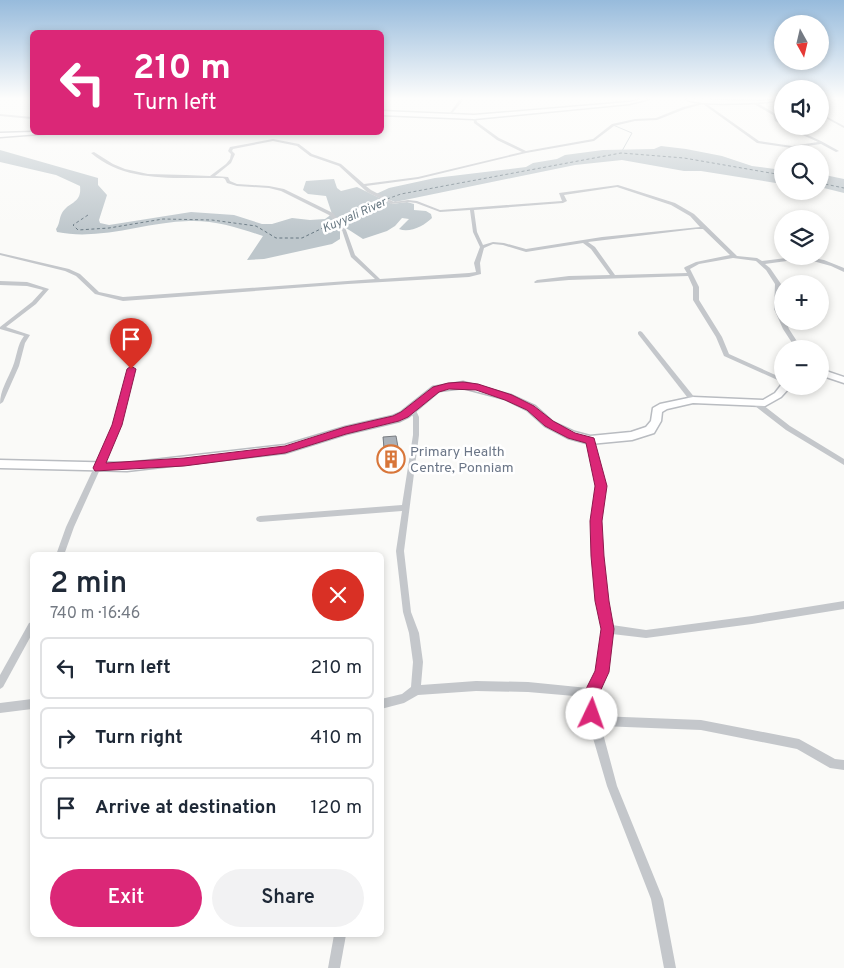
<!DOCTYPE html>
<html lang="en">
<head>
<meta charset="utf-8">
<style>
  body { margin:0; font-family:Overpass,sans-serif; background:#f2f2f3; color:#1f2937; height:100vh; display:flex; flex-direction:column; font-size:19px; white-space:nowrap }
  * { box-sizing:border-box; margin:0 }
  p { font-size:16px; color:#747a83 }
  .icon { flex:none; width:28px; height:28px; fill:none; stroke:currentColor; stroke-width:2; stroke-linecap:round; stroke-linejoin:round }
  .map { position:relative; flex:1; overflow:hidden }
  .details { position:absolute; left:30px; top:552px; width:354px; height:385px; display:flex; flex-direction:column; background:#fff; border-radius:8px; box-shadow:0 2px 8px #0003 }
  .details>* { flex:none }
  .hud { position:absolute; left:30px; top:30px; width:354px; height:105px; border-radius:8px; box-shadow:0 2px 8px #0003; background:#db2777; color:#fff; overflow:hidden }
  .needle { width:32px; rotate:172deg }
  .tools { position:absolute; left:774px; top:15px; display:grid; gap:10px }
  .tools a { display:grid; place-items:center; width:55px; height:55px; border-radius:50%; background:#fff; box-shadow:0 2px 8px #0003; font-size:25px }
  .pin { position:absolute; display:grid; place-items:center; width:42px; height:42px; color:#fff; margin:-51px -21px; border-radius:50% 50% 50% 0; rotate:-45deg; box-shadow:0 0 5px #0007 }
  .pin .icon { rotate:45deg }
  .me { position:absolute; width:55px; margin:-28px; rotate:3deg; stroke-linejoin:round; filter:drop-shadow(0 0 4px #0008) }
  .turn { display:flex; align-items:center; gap:18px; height:105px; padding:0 20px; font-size:22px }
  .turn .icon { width:65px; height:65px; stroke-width:2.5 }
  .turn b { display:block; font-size:35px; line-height:42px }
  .round { display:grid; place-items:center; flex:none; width:52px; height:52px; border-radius:26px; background:#f2f2f3 }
  .overview { display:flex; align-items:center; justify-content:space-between; height:85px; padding:0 20px }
  h1 { font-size:30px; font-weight:600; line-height:38px }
  .primary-button { display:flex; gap:10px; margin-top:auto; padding:10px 20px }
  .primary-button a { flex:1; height:58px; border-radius:30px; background:#db2777; color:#fff; font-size:20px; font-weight:600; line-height:58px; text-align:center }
  .primary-button a+a { background:#f2f2f3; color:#1f2937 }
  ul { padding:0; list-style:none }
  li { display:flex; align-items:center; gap:15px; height:62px; margin:0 10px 8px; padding:0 10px; border:2px solid #e0e1e3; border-radius:8px }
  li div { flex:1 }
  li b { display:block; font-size:19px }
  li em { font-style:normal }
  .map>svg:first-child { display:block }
</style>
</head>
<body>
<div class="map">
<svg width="844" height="968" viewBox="0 0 844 968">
  <rect width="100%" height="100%" fill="#fafaf8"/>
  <g fill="#bdc6cb">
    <path d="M661 146 686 149 722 156 752 166 782 170V184L701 171H684L622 160 575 165 395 202 376 194 389 188 435 178 526 167 533 163 557 159 565 155 603 150 654 149Z"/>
    <path d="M0 150 98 178V185L107 195 99 220 100 223 109 225 191 212 234 215 262 224H272L292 218 310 220 325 219 332 214 326 196 308 194 303 190 306 181 334 179 337 188 341 191 357 187 392 204 407 202 414 204V210L426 211 431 214 432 218C424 226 410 233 399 229L409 219 402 218 395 226 387 231 363 239 346 228 340 231V239L332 244 264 259 247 260 263 236C239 228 215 220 189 221 145 222 101 241 57 232L56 229C60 224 59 218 62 213 69 201 82 204 80 186L56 175 0 162Z"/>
    <path d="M820 174 844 179V193L820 187Z"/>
  </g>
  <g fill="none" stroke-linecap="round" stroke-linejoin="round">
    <path stroke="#bdc6cb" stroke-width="1" d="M613 125 632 133 622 151"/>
    <g stroke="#677781" stroke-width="1" stroke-dasharray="3 2.5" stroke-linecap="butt">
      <path d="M820 183 844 188"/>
      <path d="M387 199 401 194 621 153 684 158 782 175"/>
      <path d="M88 215 73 225 78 230 109 228 163 219 212 220 256 226 276 238H302L335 222"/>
      <path d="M339 220 384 201"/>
    </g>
    <g stroke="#b9bcc1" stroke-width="3">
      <g id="secondary">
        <path d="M642 99H649L629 104 474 119 381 115V111L474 115 629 102Z"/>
        <path d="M686 99 761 101 782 99V100C764 103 699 107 686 99Z"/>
        <path d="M32 132H66L0 137V133Z"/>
        <path d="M820 369 844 377V383L820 375Z"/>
        <path d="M463 382 511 395 535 406 553 422 575 432 590 436 631 432 646 427 651 421 653 408 660 404 693 397 763 400 775 393 782 384V386H791L781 397 765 406 693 403 667 409 662 412 661 421 654 433 632 440 590 444 568 438 545 426 527 410 505 399 463 388 439 391 408 417 400 421 346 434 285 453 127 471 0 468V460L127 463 285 445 345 427 393 416 400 413 433 387Z"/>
      </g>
    </g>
    <g fill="#c4c7cb" fill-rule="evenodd">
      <path d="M460 99H464L449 117H447Z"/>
      <path d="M701 100 759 141 792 146 818 142 783 126H788L821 141 839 151 836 152 821 144 792 148 757 143 703 104 685 109 657 120 635 121 614 126 594 141 526 153 418 179 366 186 371 190 394 202 408 200 417 201 440 210 562 201 559 193 618 185 675 203 694 214 737 256 757 258 762 261 794 257 813 258 824 260 844 268V272L831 266 813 261 794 260 765 264 770 268 781 284 780 309 782 315V321H786L789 329 802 349H796L783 329 774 309 775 284 766 270 756 261 733 258 699 264 690 269 699 287V300L722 337 729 354 782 378V382L724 356 716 337 693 300V287L688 276 569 280 535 283 534 282 537 280 569 276 610 275 591 249 583 243 526 252 503 245 493 244 484 248 480 263 481 274 469 277 348 284 123 301 95 294 76 276 65 271 0 255V253L69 269 80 274 99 292 123 297 375 279 351 257 342 230 329 215 281 191 269 188 237 186 227 183 225 179 223 178C179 177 127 184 91 153L94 152 113 164 125 169 148 174 186 175 210 176 226 164 230 159 231 154 228 151 230 147 273 139 299 144 312 154 341 164 364 184 418 177 522 152 497 140 474 123 473 116H475L477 122 499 138 526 151 593 139 612 124 635 119 656 118 683 107 701 103 699 101ZM273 141 297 146 310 156 339 166 367 192 391 204 408 202 416 203 440 212 470 210 473 232 480 247 474 263 476 272 469 273 380 279 355 255 346 230 333 213 284 189 269 186 237 184 230 181 228 177 215 176 231 163 235 154 232 151 233 149ZM617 187 671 205 690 216 700 227 602 237 526 249 504 243 493 242 483 245 477 232 474 210 563 203 567 201 564 195ZM696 229H703L730 255 696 262 685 267 684 268 687 273 615 275 595 247 588 242Z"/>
      <path d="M752 101H754L776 114 778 120 782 123V125L775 121 773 115 752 103Z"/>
      <path d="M820 113 844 126V128L820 115Z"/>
      <path d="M0 114 32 117V119L0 116Z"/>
      <path d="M0 281 27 282 49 289 36 304 6 327 30 335 25 343 19 366 3 402 0 404C0 390 8 379 13 366 17 356 17 345 24 336L0 329V327L32 302 43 290 27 286 0 285Z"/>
      <path d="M640 331 642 332 695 398 696 400 695 402H691L638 334V332Z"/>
      <path d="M131 367 134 369 120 425 74 527 64 555H56L66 527 114 425 128 369Z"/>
      <path d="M755 402H759L790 426 844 459V465L786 430 755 406 754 404Z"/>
      <path d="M410 406H414L419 417V435L404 551 411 612 419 633 423 662 421 685 476 681 528 682 588 688 597 671 603 629 598 601 592 521 597 486 586 440 590 438 594 440 605 486 600 521 606 601 612 625 646 630 752 616 844 601V609L752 624 646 638 612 634 607 672 596 694 598 716 701 720 799 739 835 759 844 760V770L830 768 797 749 701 730 601 726 617 786 663 899 676 968H664L651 899 607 786 588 721 586 697 528 692 476 691 418 695 404 703 381 709V699L402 694 411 687 413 662 409 633 403 612 396 551 402 511 260 522 257 521 256 519 257 517 260 516 402 505 413 435V417L409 408Z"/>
      <path d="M32 622V634L3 687 0 689V675L29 623Z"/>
      <path d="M32 699V709L0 713V703Z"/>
      <path d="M334 935H346L340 968H328Z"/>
    </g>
    <use href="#secondary" fill="#fff" fill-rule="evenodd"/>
  </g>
  <path fill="#93989e" d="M383 437 398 447V464L385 465Z"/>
  <path fill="#abb1b8" stroke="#787c81" d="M396 436 398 447 384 448 383 437Z"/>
  <linearGradient id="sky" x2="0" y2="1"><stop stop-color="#97bbdc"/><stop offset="0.42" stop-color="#fdfdfc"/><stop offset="1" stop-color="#fdfdfc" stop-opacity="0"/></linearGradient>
  <rect width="844" height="234" fill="url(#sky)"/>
  <path fill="#db2777" stroke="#8e194d" d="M131 366 136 369 122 425 106 463 184 458 285 446 345 427 393 416 401 412 433 387 448 383 463 382 478 384 512 395 534 406 553 421 575 433 594 438 607 486 602 521 604 556 609 601 614 629 609 672 599 694V714L597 719 592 721 586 719 584 714V693L595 671 601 629 595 601 591 556 590 521 595 486 586 443 568 438 545 426 527 410 505 400 476 390 449 389 439 392 408 417 399 421 346 434 285 453 184 466 95 471 93 468 112 425 127 369Z"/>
  <defs>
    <g id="building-ring" transform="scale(1.4375)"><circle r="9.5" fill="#fff" stroke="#d8763a" stroke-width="1.5"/><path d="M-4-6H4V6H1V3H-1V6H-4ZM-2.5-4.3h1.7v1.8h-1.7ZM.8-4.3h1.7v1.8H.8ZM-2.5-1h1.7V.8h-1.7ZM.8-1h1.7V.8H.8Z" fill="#d8763a"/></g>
  </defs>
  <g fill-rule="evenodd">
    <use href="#building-ring" x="391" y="459"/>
  </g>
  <g text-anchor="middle" stroke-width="5" stroke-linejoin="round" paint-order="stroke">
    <g font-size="12" font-style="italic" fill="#677781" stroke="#fff">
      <text transform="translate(354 215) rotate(-24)" y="4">Kuyyali River</text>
    </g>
    <g font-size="14" fill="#6b7687" stroke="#fff" text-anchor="start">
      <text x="410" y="456">Primary Health<tspan x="410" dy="16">Centre, Ponniam</tspan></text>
    </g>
  </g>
</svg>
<div class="tools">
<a><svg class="needle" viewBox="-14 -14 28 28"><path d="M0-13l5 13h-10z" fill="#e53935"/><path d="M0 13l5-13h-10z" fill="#747a83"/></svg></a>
<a><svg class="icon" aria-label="sound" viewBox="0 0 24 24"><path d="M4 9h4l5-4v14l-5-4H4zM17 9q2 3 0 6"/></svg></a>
<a><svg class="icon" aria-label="search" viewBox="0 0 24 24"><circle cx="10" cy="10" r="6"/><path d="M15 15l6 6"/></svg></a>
<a><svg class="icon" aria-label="layers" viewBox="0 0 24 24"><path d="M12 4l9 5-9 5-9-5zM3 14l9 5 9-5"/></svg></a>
<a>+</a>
<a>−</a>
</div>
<div class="pin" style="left:131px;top:369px;background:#d93025"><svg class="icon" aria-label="arrive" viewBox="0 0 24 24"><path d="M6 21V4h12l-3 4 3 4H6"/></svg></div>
<svg class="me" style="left:592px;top:714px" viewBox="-20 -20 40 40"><circle r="19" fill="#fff"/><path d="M0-13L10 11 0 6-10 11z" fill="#db2777"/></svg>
<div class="hud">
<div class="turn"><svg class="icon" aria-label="left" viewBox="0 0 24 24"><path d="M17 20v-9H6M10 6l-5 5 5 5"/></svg><div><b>210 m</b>Turn left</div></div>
</div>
<section class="details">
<div class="overview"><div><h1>2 min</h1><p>740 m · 16:46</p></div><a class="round" style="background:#d93025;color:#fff"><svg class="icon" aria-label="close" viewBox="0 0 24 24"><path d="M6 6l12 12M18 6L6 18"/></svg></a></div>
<ul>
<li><svg class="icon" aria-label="left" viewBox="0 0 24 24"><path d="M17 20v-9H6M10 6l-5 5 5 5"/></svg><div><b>Turn left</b></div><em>210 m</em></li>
<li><svg class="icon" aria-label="right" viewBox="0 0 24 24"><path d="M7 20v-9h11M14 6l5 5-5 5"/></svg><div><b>Turn right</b></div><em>410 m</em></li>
<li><svg class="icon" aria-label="arrive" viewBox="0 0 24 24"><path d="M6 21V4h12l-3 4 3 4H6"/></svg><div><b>Arrive at destination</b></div><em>120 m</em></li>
</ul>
<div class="primary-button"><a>Exit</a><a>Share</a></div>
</section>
</div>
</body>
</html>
